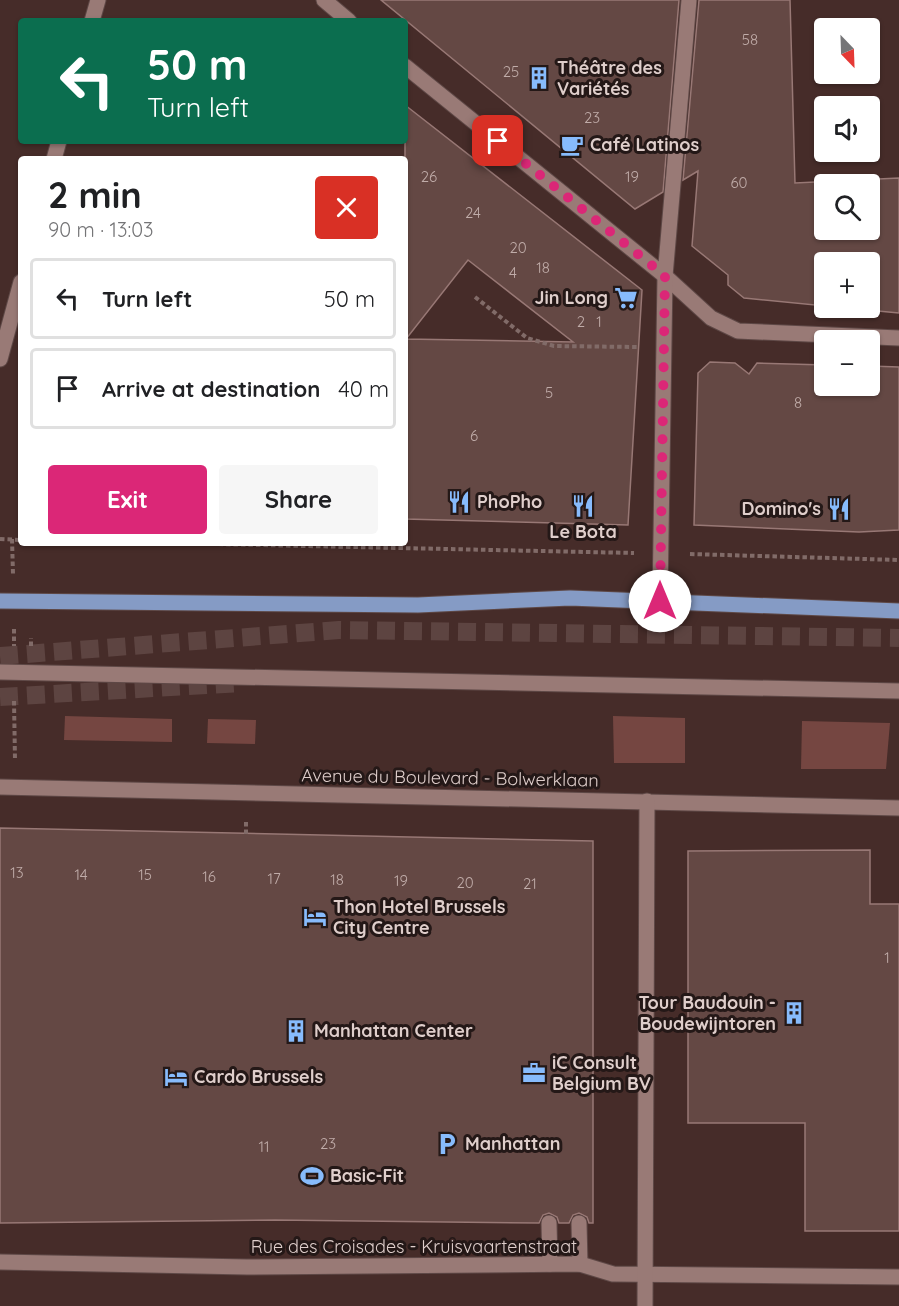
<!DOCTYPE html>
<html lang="en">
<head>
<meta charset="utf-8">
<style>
  body { margin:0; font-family:Quicksand,sans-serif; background:#f6f6f6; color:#202124; height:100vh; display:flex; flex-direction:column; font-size:22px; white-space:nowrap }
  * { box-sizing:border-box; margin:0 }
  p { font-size:20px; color:#757577 }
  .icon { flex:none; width:33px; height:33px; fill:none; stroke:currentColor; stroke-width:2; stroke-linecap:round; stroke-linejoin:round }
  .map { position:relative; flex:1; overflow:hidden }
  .panel { position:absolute; left:18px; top:156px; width:390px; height:390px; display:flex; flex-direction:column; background:#fff; border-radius:6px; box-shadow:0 2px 4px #0004 }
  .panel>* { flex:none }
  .hud { position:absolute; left:18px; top:18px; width:390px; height:126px; border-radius:6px; box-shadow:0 2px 4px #0004; background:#0b6e4f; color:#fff; overflow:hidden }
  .needle { width:39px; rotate:157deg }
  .tools { position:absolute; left:814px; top:18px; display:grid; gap:12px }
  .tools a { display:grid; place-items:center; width:66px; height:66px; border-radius:6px; background:#fff; box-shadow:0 2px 4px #0004; font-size:30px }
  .pin { position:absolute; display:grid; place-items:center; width:51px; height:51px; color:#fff; margin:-26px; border-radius:12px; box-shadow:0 3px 9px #0006 }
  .me { position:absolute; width:66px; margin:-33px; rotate:0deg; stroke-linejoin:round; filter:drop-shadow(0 0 4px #0008) }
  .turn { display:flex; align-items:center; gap:21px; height:126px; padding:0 30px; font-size:27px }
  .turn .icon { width:78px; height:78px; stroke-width:2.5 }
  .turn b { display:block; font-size:42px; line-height:51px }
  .round { display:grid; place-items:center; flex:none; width:63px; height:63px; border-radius:6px; background:#f6f6f6 }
  .head { display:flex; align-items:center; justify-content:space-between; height:102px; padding:0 30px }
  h1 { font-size:36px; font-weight:800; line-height:45px }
  .action { display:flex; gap:12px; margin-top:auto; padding:12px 30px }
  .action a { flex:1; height:69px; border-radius:6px; background:#db2777; color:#fff; font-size:24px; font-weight:800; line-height:69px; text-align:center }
  .action a+a { background:#f6f6f6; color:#202124 }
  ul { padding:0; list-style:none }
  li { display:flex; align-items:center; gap:18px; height:81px; margin:0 12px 9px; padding:0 18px; border:3px solid #e0e0e0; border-radius:6px }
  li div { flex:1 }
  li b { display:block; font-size:22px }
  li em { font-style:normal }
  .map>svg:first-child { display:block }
</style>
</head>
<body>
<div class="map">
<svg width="899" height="1306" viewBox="0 0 899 1306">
  <rect width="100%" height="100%" fill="#462c29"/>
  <g fill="#754641">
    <path d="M65 716 172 719V742L64 740Z"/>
    <path d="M613 716 685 718V763H614Z"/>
    <path d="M208 719 256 720 255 744 207 743Z"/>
    <path d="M802 721 890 723 886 769H801Z"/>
  </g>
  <g fill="#644844" stroke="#987875" stroke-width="1.5" fill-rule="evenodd">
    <path d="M381 0H679L663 192 635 209Z"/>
    <path d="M699 0H790L795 183 899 178V313L846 308H870V262H825V306L744 298 728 285V275L692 246 698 171 683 180ZM825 184H870V230H825Z"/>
    <path d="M405 105 642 290 628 525 405 519ZM468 260 573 342 406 339Z"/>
    <path d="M710 362 735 363 749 374 757 363 825 365V386H870V366L899 367V530L859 532 694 525 698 373Z"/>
    <path d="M0 828 593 841V1223H589L587 1217 579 1213 573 1215 569 1223H559L557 1217 549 1213 543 1215 539 1223 275 1220 0 1223Z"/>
    <path d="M870 850V904H899V1231H805V1123H688V851Z"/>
  </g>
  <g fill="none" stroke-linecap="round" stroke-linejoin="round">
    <g stroke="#5d4441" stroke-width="18" stroke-dasharray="18 9" stroke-linecap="butt">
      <path d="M0 656 339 630 899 638"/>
      <path d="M0 697 241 683"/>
    </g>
    <g stroke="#5e4846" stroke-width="17">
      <g id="minor">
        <path d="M324 0 349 21"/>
        <path d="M92 21 98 0"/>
        <path d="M405 66 665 276 711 318 738 331 899 338"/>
        <path d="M54 159 59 141"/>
        <path d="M0 359 21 282"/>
        <path d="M660 601 665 276 689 0"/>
        <path d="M0 672 899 691"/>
        <path d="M0 787 899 808"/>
        <path d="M549 1223 550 1264"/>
        <path d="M579 1223 580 1264"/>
        <path d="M0 1262 247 1267 580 1264 613 1274 899 1277"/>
        <path d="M645 1306 647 801"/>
      </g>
    </g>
    <g stroke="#5e4846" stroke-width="17">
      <path id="major" d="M0 601 418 605 570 598 899 611"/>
    </g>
    <g stroke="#816b68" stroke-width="4" stroke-dasharray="4.5 3" stroke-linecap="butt">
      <path d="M475 297 527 338 554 346 637 347"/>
      <path d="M0 539 21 540"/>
      <path d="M12 539 13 574"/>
      <path d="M166 543 634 553"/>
      <path d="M690 554 899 560"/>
      <path d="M14 629V646"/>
      <path d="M31 646V638"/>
      <path d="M14 701 15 760"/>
      <path d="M246 834V820"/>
    </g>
    <use href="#minor" stroke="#997a76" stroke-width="15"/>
    <use href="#major" stroke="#859bc5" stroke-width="15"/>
  </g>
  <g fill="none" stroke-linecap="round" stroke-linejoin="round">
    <path stroke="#db2777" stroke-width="10" stroke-dasharray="0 18" d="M498 141 665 276 660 601"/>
  </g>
  <defs>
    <g id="building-bare" transform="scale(1.8)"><path d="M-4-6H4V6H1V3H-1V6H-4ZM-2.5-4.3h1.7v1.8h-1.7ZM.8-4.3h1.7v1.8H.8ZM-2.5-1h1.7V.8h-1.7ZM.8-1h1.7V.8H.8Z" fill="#87bbfc" stroke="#241817" stroke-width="2.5" paint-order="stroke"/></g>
    <g id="cafe-bare" transform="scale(1.8)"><path d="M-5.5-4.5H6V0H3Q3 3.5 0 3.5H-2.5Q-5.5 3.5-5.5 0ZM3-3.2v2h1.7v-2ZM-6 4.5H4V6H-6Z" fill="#87bbfc" stroke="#241817" stroke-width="2.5" paint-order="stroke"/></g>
    <g id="supermarket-bare" transform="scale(1.8)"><path d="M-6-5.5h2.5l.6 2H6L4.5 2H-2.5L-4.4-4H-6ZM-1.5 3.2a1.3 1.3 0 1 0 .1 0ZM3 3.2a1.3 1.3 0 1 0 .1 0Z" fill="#87bbfc" stroke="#241817" stroke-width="2.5" paint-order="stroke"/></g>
    <g id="restaurant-bare" transform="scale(1.8)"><path d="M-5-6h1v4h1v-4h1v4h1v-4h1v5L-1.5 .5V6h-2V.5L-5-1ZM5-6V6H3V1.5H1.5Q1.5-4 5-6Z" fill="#87bbfc" stroke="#241817" stroke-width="2.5" paint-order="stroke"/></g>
    <g id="hotel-bare" transform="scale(1.8)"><path d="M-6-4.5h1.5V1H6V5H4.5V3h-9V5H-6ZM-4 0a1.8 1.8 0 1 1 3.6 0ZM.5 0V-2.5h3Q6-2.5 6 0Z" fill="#87bbfc" stroke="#241817" stroke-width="2.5" paint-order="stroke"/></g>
    <g id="office-bare" transform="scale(1.8)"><path d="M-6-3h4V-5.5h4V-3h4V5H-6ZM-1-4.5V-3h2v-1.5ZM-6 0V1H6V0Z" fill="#87bbfc" stroke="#241817" stroke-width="2.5" paint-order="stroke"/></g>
    <g id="parking-bare" transform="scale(1.8)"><path d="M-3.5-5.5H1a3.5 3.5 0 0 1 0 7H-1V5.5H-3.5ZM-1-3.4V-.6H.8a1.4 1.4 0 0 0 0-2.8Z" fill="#87bbfc" stroke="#241817" stroke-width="2.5" paint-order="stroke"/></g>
    <g id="stadium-bare" transform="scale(1.8)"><path d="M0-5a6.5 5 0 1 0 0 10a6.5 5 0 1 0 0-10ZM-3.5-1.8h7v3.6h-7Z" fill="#87bbfc" stroke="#241817" stroke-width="2.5" paint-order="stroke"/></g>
  </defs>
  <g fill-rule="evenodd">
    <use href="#building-bare" x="539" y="78"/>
    <use href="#cafe-bare" x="572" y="145"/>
    <use href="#supermarket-bare" x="626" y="298"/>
    <use href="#restaurant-bare" x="459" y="502"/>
    <use href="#restaurant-bare" x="583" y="506"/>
    <use href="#restaurant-bare" x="839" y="509"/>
    <use href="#hotel-bare" x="315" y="917"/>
    <use href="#building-bare" x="794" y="1013"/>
    <use href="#building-bare" x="296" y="1031"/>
    <use href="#office-bare" x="534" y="1073"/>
    <use href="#hotel-bare" x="176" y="1077"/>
    <use href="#parking-bare" x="447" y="1144"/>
    <use href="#stadium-bare" x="312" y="1176"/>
  </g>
  <g text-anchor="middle" stroke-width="6" stroke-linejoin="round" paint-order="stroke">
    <g font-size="15" fill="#c0aca9">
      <text x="750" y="45">58</text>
      <text x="511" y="77">25</text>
      <text x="592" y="123">23</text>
      <text x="429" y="182">26</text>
      <text x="632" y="182">19</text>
      <text x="739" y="188">60</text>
      <text x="473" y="218">24</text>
      <text x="518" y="253">20</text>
      <text x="543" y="273">18</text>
      <text x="513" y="278">4</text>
      <text x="581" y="327">2</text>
      <text x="599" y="327">1</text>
      <text x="549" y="398">5</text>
      <text x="798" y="408">8</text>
      <text x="474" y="441">6</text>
      <text x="17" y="878">13</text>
      <text x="81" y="880">14</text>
      <text x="145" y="880">15</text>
      <text x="209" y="882">16</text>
      <text x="274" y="884">17</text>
      <text x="337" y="885">18</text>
      <text x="401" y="886">19</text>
      <text x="465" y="888">20</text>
      <text x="530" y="889">21</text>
      <text x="887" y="963">1</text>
      <text x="328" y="1149">23</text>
      <text x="264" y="1152">11</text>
    </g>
    <g font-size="18" font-weight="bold" fill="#dfcecb" stroke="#241817" text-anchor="start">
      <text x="557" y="74">Théâtre des<tspan x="557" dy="21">Variétés</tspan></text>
      <text x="590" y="151">Café Latinos</text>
      <text x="608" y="304" text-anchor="end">Jin Long</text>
      <text x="477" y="508">PhoPho</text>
      <text x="821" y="515" text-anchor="end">Domino's</text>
      <text x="583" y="538" text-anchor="middle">Le Bota</text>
      <text x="333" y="913">Thon Hotel Brussels<tspan x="333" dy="21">City Centre</tspan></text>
      <text x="776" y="1009" text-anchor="end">Tour Baudouin -<tspan x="776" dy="21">Boudewijntoren</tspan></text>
      <text x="314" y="1037">Manhattan Center</text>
      <text x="552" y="1069">iC Consult<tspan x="552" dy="21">Belgium BV</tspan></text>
      <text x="194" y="1083">Cardo Brussels</text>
      <text x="465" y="1150">Manhattan</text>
      <text x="330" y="1182">Basic-Fit</text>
    </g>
    <g font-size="18" fill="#dfcecb" stroke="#241817">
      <text transform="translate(450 778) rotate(1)" y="6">Avenue du Boulevard - Bolwerklaan</text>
      <text x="414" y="1253">Rue des Croisades - Kruisvaartenstraat</text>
    </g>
  </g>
</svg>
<div class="tools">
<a><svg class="needle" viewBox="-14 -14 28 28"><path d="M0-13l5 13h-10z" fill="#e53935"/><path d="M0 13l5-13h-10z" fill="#757577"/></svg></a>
<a><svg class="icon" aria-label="sound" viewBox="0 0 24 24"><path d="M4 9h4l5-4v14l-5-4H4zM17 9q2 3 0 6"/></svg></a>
<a><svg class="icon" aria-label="search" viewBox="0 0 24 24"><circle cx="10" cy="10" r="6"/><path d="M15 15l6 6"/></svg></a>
<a>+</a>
<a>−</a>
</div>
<div class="pin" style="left:498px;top:141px;background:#d93025"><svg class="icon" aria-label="arrive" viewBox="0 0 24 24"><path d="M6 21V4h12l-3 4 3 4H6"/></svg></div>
<svg class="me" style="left:660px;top:601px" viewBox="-20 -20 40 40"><circle r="19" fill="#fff"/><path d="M0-13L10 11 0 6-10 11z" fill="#db2777"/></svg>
<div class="hud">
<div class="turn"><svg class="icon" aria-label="left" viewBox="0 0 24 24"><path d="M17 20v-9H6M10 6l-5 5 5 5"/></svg><div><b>50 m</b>Turn left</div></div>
</div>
<section class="panel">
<div class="head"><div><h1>2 min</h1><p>90 m · 13:03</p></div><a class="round" style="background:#d93025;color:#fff"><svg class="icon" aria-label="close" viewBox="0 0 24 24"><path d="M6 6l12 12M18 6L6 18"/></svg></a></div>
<ul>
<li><svg class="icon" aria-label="left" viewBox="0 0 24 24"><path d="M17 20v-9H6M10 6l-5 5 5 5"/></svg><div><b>Turn left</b></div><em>50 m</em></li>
<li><svg class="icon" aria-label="arrive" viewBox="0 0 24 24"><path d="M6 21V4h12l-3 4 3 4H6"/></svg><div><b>Arrive at destination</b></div><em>40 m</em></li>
</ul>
<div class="action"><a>Exit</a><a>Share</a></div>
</section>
</div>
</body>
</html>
